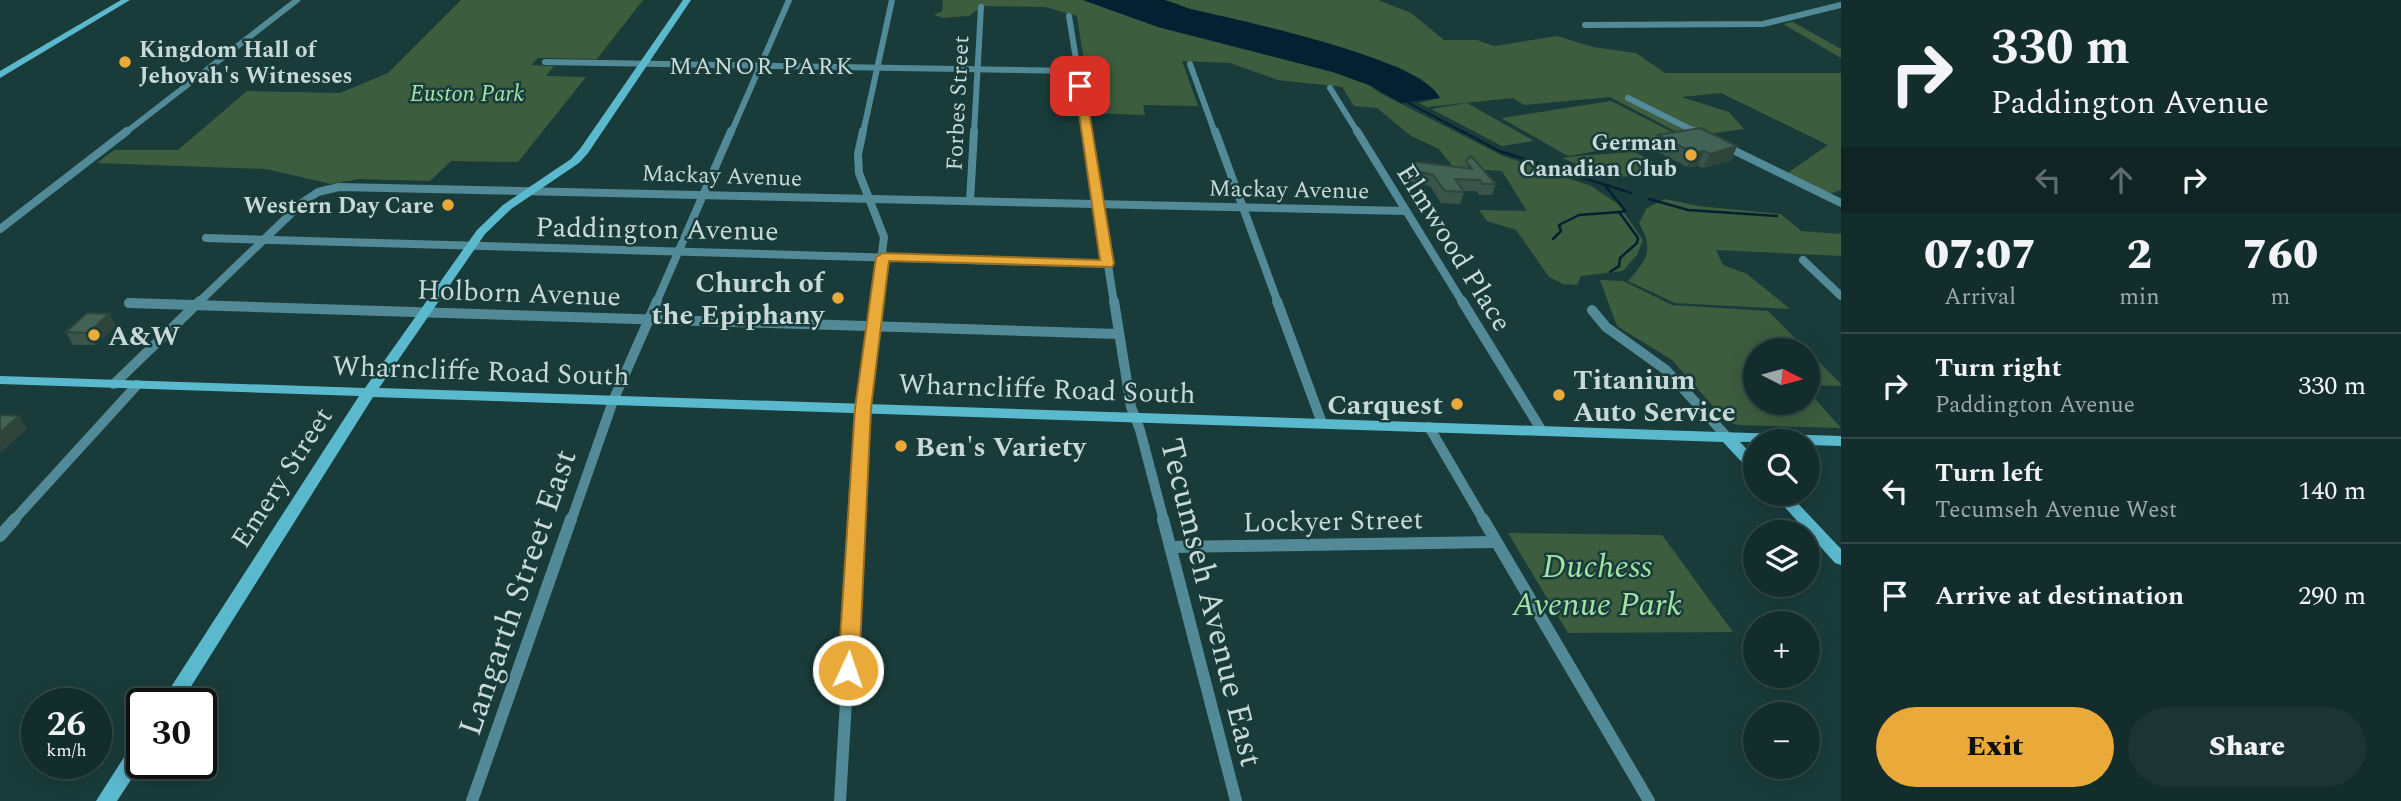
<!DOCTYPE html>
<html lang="en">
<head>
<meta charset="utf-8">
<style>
  body { margin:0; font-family:Spectral,serif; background:#1c3534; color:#f1f3f6; height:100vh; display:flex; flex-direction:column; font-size:26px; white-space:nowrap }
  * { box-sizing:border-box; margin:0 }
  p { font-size:23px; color:#9da8a9 }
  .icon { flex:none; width:38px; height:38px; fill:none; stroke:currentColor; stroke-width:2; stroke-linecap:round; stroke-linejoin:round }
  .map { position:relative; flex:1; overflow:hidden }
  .side { display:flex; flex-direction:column; background:#132d2c; width:560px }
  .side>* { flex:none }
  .guide { background:#132d2c; color:#f1f3f6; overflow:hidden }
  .needle { width:46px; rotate:96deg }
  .tools { position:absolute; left:1743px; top:338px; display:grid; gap:14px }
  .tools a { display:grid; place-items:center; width:77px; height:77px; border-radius:50%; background:#132d2c; box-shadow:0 4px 18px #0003,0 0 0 2px #324948; font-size:35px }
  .speed { position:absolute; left:21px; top:688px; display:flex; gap:14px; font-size:35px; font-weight:700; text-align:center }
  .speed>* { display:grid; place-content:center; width:91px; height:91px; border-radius:50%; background:#132d2c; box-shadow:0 4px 18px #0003,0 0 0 2px #324948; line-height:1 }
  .speed small { font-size:18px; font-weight:400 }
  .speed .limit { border:4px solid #111; border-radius:10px; background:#fff; color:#111 }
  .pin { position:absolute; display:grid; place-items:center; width:60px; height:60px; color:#fff; margin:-30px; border-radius:14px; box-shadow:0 4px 10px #0006 }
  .me { position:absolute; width:77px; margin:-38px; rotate:3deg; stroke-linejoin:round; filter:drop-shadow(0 0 5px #0008) }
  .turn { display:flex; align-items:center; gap:24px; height:147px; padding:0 35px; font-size:32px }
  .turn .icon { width:91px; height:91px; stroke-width:2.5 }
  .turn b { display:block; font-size:49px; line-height:60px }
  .lanes { display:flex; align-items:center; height:66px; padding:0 35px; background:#0003; justify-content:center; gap:35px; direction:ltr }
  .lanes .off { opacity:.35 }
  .eta { display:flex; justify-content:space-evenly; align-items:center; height:119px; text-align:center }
  .eta b { font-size:42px; font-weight:800; line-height:49px }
  .primary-button { display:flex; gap:14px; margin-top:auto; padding:14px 35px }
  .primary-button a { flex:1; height:80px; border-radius:42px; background:#eaaa39; color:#111; font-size:28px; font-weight:800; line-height:80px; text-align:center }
  .primary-button a+a { background:#1c3534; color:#f1f3f6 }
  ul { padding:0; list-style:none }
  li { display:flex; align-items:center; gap:21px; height:105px; padding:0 35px; border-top:2px solid #324948 }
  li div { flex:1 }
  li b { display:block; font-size:26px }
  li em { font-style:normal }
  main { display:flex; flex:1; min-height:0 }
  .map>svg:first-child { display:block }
</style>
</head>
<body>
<main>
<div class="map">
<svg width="1841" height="801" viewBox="0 0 1841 801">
  <rect width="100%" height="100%" fill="#193c3a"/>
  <g fill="#3d5d3f">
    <path d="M461 0H643L597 59 538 58 531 65 554 66 546 76 586 77 518 162 451 161 430 181 359 179 331 184 266 169 97 163 114 150H178L247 91 340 93 388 73Z"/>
    <path d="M943 0H1083L1158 27 1333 72 1369 85 1380 93 1503 156 1591 186 1618 204 1643 240 1637 255 1623 271 1581 276 1577 285 1563 284 1549 277 1516 230 1487 221 1479 210 1527 211 1502 171 1454 168 1439 149 1411 136 1377 108 1354 106 1342 87 1278 80 1230 63 1182 61 1198 106 1143 105 1145 115 1092 113 1077 16 1045 7 983 6 969 16 943 18 934 15 942 11Z"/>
    <path d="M1164 0H1378L1411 13 1444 40H1477L1494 46 1557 36 1593 47 1636 53 1665 73H1841V190L1827 195 1786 174 1828 145 1721 93 1681 97 1729 112 1744 129 1686 137 1610 97 1524 105 1513 98 1427 107 1419 103 1440 98 1421 79 1398 67 1281 31 1190 9Z"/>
    <path d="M1793 22 1841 49V58L1783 24Z"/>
    <path d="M1611 101 1682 137 1568 156 1501 118Z"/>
    <path d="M1467 103 1534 141 1502 146 1431 109Z"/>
    <path d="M1633 151 1667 170 1611 179 1562 158C1587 154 1608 155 1633 151Z"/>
    <path d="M1665 199 1698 206 1781 214 1801 231 1841 234V256L1716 250 1723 265 1747 274 1790 309 1675 303 1628 281C1648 258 1654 250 1639 223L1647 208Z"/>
    <path d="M1600 280 1623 281 1672 305 1768 311 1807 350H1755V402H1808V391L1841 428 1739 425 1727 422 1672 360 1617 326Z"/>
    <path d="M1808 351 1841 384V386L1808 385Z"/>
    <path d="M1508 533 1662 535 1733 632 1568 633Z"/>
  </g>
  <path fill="#042132" d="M1083 0C1109 0 1139 0 1164 0 1175 2 1184 8 1195 10 1239 20 1423 59 1440 98L1401 103 1369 85 1333 72 1158 27Z"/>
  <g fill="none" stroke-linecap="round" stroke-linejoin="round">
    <path stroke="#042132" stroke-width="2" d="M1407 102 1465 133"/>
    <g stroke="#042132" stroke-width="2.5">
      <path d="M1462 131 1499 151 1631 193"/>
      <path d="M1606 187 1626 211 1619 212 1638 238 1637 243 1620 258 1619 266 1610 272"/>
      <path d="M1649 199 1688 210 1777 216"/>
      <path d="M1553 239 1561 231 1559 225 1579 215 1619 212"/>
    </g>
    <g stroke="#528a97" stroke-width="6">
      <path d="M1069 16 1088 133"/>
      <path d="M1585 25 1763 24 1841 5"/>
      <path d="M545 62 1077 71"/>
      <path d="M1190 64 1215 133"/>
      <path d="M1330 88 1358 133"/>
      <path d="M1628 98 1698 133"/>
      <path d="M125 133 297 0"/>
      <path d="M731 133 789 0"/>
      <path d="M863 133 892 0"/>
      <path d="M974 133 981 7"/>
    </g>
    <g stroke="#528a97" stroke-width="8">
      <path d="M863 131 858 154 859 173 884 237 876 303"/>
      <path d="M1087 131 1114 303"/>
      <path d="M1215 131 1278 303"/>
      <path d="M1357 131 1463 303"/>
      <path d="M1694 131 1702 135"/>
      <path d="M1725 146 1841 203"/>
      <path d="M970 201 974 131"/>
      <path d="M0 229 127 131"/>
      <path d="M206 238 1108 264"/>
      <path d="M1803 260 1841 296"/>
      <path d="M198 303 303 202 318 192 339 187 1406 211"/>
      <path d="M656 303 731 131"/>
    </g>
    <g stroke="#528a97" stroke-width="10">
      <path d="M1114 301 1131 407 1140 430 1164 521"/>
      <path d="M1277 301 1322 423"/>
      <path d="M1462 301 1542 431"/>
      <path d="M129 303 1118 334"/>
      <path d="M1592 310 1606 327 1666 370 1728 438"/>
      <path d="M114 384 200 301"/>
      <path d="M1429 427 1484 521"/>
      <path d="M13 521 137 385"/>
      <path d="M571 521 613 401 657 301"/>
      <path d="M856 521 863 409 876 301"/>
    </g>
    <g stroke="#528a97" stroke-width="12">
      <path d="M1163 519 1236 801"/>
      <path d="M1483 519 1649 801"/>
      <path d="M0 536 15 519"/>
      <path d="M1170 547 1496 542"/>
      <path d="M472 801 571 519"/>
      <path d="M840 801 857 519"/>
    </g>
    <g fill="#5bb9ce" fill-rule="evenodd">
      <path d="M121 0H130L0 78V71Z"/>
      <path d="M683 0H691L588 153 579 163 511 209 485 234 379 388 1841 436V446L1808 445V441L1740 442 1755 458V472L1750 471 1723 442 373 397 180 704H160L359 396 0 384V376L365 388 477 230 503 205 571 159 580 149Z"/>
      <path d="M1773 494H1789L1841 549V565L1835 563Z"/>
      <path d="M142 738V763L117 801H96L135 740Z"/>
    </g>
  </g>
  <g fill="#3a544a">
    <path d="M1658 135 1731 161 1703 168 1698 166 1687 167 1652 149Z"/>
    <path d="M1466 161 1496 184 1492 195H1479L1476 191H1463L1464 192 1460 204 1441 203 1430 186 1404 180 1407 169 1463 168Z"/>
    <path d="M109 314 116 326 95 345H73L66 332Z"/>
  </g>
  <g fill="#2f453c">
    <path d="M1737 146 1731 161 1703 168 1710 154Z"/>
    <path d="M1704 151 1698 166 1687 167 1694 153Z"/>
    <path d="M109 314 116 326 95 345 88 333Z"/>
    <path d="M19 416 27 429 0 453V432Z"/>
  </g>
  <g fill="#436256" stroke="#2f453c" stroke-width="2">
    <path d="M1700 128 1737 146 1710 154 1704 151 1694 153 1658 135Z"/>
    <path d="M1471 156 1496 184H1482L1480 180 1455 179 1464 192 1445 191 1433 175 1407 169 1417 162 1472 169 1466 161Z"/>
    <path d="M87 313 109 314 88 333 66 332Z"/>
    <path d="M0 415 19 416 0 432Z"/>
  </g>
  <path fill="#eaaa39" stroke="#986e25" stroke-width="2" d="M1080 83 1085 86 1114 264 1112 267 889 261 871 408 859 670 855 676 848 679 841 676 838 670 855 408 876 257 883 253 1100 260 1075 86Z"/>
  <g fill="#eaaa39" stroke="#193c3a" stroke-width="2.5">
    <circle cx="125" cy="62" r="7"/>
    <circle cx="1691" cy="155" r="7"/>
    <circle cx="448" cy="205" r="7"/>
    <circle cx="838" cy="298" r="7"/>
    <circle cx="94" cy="335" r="7"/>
    <circle cx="1559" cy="395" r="7"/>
    <circle cx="1457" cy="404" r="7"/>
    <circle cx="901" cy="446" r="7"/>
  </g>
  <g text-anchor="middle" stroke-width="5" stroke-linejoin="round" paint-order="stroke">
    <g font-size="23" font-weight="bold" fill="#c7dad9" stroke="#193c3a" text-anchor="end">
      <text x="139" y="57" text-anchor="start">Kingdom Hall of<tspan x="139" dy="26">Jehovah's Witnesses</tspan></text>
      <text x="1677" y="150">German<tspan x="1677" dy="26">Canadian Club</tspan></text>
      <text x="434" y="213">Western Day Care</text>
    </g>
    <g font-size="23" font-style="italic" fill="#a1e3a5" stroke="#193c3a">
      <text x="467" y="101">Euston Park</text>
    </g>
    <g font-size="23" fill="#c7dad9" stroke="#193c3a">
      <text transform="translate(957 103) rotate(-87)" y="8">Forbes Street</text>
      <text transform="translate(722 175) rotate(2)" y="8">Mackay Avenue</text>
      <text transform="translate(1289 189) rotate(1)" y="8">Mackay Avenue</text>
    </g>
    <g font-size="24" letter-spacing="2" fill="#c7dad9" stroke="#193c3a">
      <text x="762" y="74">MANOR PARK</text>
    </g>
    <g font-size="28" fill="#c7dad9" stroke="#193c3a">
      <text transform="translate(657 228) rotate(1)" y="10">Paddington Avenue</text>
      <text transform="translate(1455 247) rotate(58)" y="10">Elmwood Place</text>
      <text transform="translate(519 292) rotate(2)" y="10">Holborn Avenue</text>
      <text transform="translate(481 370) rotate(2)" y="10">Wharncliffe Road South</text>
      <text transform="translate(1047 388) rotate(2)" y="10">Wharncliffe Road South</text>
      <text transform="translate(281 477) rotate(-57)" y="10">Emery Street</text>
      <text transform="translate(1333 520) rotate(-1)" y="10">Lockyer Street</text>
    </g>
    <g font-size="28" font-weight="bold" fill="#c7dad9" stroke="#193c3a" text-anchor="start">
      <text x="824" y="292" text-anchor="end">Church of<tspan x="824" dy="32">the Epiphany</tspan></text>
      <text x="108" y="345">A&amp;W</text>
      <text x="1573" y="389">Titanium<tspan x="1573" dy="32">Auto Service</tspan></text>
      <text x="1443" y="414" text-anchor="end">Carquest</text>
      <text x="915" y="456">Ben's Variety</text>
    </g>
    <g font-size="33" font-style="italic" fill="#a1e3a5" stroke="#193c3a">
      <text x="1597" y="577">Duchess<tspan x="1597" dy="38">Avenue Park</tspan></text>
    </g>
    <g font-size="33" fill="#c7dad9" stroke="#193c3a">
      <text transform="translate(516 592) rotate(-71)" y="12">Langarth Street East</text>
      <text transform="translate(1213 602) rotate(76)" y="12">Tecumseh Avenue East</text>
    </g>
  </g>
</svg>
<div class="tools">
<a><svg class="needle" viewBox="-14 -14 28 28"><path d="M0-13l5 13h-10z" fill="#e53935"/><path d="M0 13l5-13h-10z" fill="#9da8a9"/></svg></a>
<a><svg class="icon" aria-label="search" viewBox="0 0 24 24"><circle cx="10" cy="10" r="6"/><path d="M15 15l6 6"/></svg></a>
<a><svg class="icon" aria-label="layers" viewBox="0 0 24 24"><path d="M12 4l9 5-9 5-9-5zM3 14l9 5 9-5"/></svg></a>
<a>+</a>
<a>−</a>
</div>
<div class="speed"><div>26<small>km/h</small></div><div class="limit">30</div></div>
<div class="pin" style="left:1080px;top:86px;background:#d93025"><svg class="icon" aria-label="arrive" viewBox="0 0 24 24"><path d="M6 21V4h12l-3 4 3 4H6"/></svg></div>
<svg class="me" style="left:848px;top:670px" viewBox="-20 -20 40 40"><circle r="17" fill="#eaaa39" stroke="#fff" stroke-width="3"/><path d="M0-11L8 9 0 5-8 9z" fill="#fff"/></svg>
</div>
<section class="side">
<div class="guide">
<div class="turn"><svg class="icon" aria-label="right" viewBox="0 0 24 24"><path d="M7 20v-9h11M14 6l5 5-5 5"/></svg><div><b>330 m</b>Paddington Avenue</div></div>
<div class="lanes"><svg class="icon off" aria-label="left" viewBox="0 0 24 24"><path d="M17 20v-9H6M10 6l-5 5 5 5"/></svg><svg class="icon off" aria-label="ahead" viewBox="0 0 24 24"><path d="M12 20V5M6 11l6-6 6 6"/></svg><svg class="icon" aria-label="right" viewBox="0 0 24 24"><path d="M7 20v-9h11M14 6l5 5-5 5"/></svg></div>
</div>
<div class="eta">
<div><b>07:07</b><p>Arrival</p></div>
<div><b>2</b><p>min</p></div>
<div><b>760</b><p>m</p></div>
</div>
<ul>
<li><svg class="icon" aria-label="right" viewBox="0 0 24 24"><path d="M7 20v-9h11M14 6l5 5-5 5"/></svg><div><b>Turn right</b><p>Paddington Avenue</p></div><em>330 m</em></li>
<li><svg class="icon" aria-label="left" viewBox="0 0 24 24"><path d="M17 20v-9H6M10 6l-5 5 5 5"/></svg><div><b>Turn left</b><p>Tecumseh Avenue West</p></div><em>140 m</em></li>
<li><svg class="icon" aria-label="arrive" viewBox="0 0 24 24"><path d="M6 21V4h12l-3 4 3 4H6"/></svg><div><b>Arrive at destination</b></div><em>290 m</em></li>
</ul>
<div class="primary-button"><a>Exit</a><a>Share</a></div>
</section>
</main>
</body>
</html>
